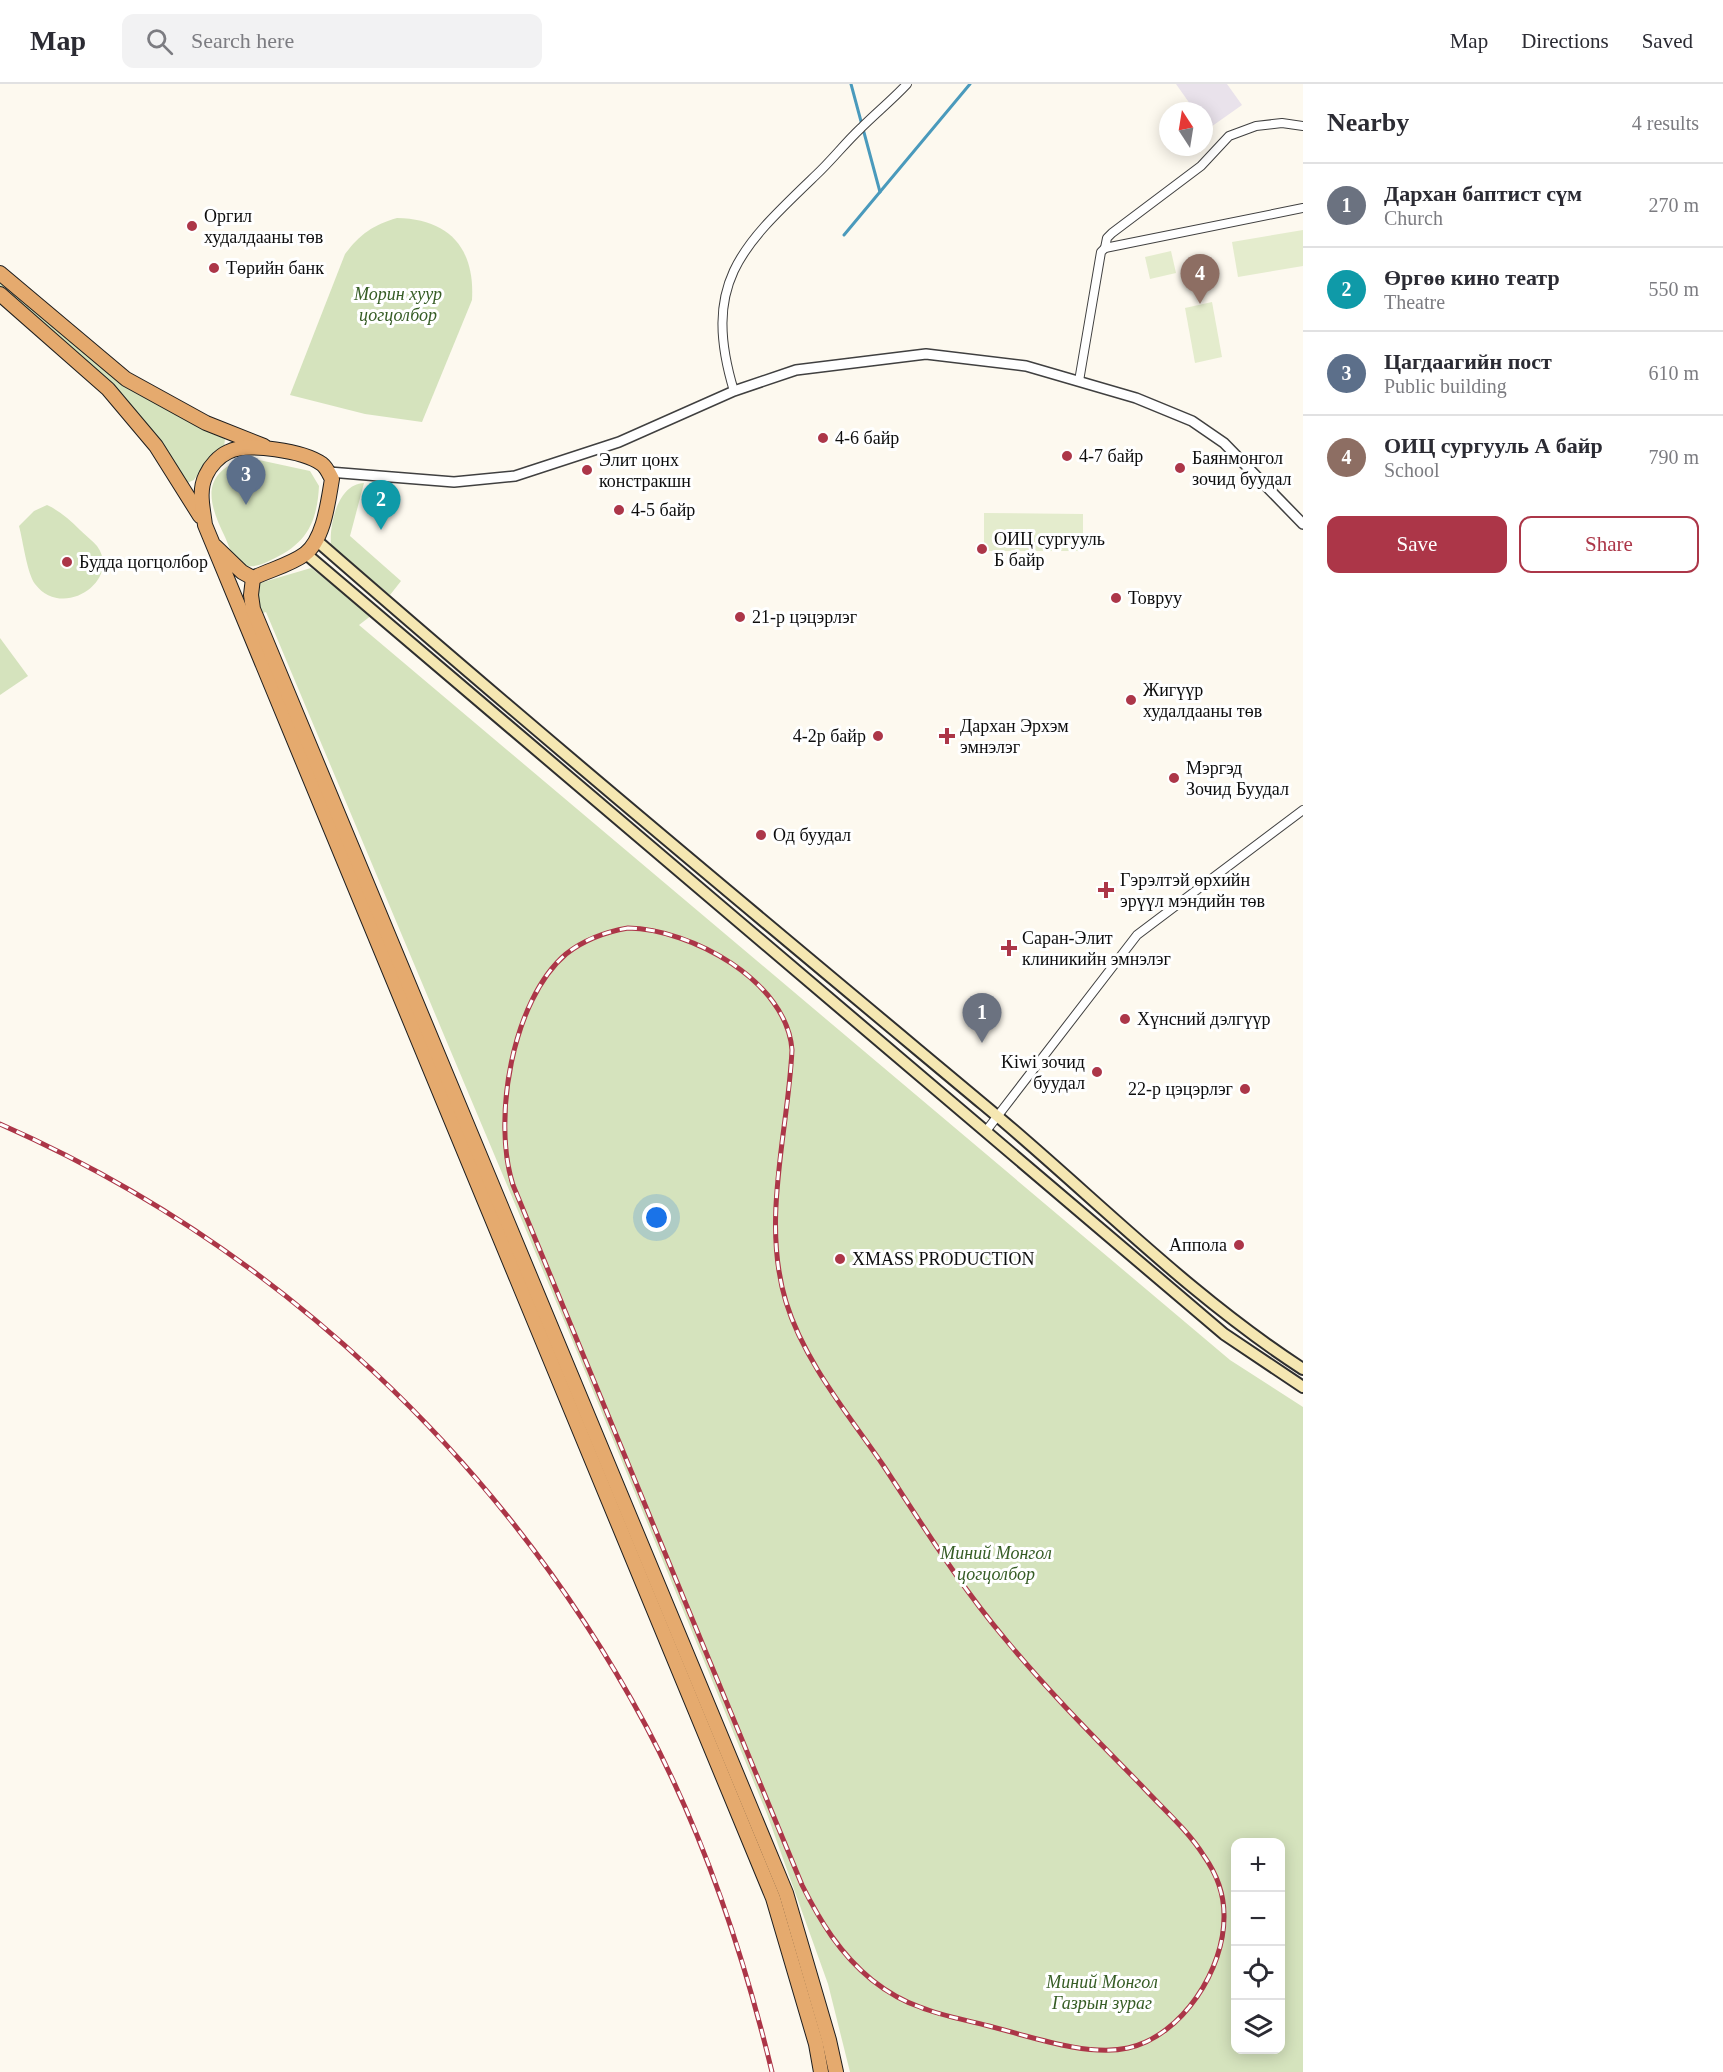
<!DOCTYPE html>
<meta charset="utf-8">
<style>
body{margin:0;font-family:Georgia,serif;background:#f2f2f3;color:#2b2b33}
.controls{position:absolute;right:18px;bottom:18px;display:grid;overflow:hidden;border-radius:12px;box-shadow:0 3px 15px #0003}
.controls button{width:54px;height:54px;display:grid;place-items:center;padding:0;border:0;border-bottom:2px solid #e1e1e2;background:#fff;color:#2b2b33;font:30px sans-serif}
.compass{position:absolute;left:1159px;top:18px;width:54px;height:54px;border-radius:50%;background:#fff;box-shadow:0 3px 15px #0003;rotate:348deg}
.you{position:absolute;left:657px;top:1134px;width:21px;height:21px;margin:-15px;border:4px solid #fff;border-radius:50%;background:#1a73e8;box-shadow:0 0 0 9px #1a73e833}
.badge{display:grid;place-items:center;width:39px;height:39px;border-radius:50%;background:#ac3648;color:#fff;font-size:20px;font-weight:700}
.pin{position:absolute;translate:-50% -50px;filter:drop-shadow(0 2px 3px #0008)}
.pin::after{content:'';position:absolute;top:32px;width:21px;height:18px;background:inherit;clip-path:polygon(0 0,100% 0,50% 100%)}
.list{margin:0;padding:0;list-style:none}
h2{display:flex;justify-content:space-between;align-items:center;height:78px;margin:0;padding:0 24px;font-size:26px}
h2 small{font-size:20px;font-weight:400;color:#7c7c81}
.list li{display:grid;grid-template-columns:39px 1fr auto;gap:18px;align-items:center;box-sizing:border-box;height:84px;padding:0 24px;border-top:2px solid #e1e1e2}
.list b{display:block;font-size:22px;white-space:nowrap}
.list p{margin:0;font-size:20px;white-space:nowrap;color:#7c7c81}
.list em{font-size:20px;font-style:normal;color:#7c7c81}
.actions{display:flex;gap:12px;padding:18px 24px}
.actions a{flex:1;padding:14px 0;border:2px solid #ac3648;border-radius:12px;text-align:center;font-size:21px;color:#ac3648}
.actions .main{background:#ac3648;color:#fff}
.icon{flex:none;width:33px;height:33px;fill:none;stroke:currentColor;stroke-width:2;stroke-linecap:round;stroke-linejoin:round}
.map{position:relative;flex:none;width:1303px;height:1988px;overflow:hidden}
header{display:flex;align-items:center;gap:36px;box-sizing:border-box;height:84px;padding:0 30px;background:#fff;border-bottom:2px solid #e1e1e2}
header strong{font-size:28px}
nav{display:flex;gap:33px;margin-inline-start:auto;font-size:21px}
.search{width:420px;height:54px;background:#f2f2f3;display:flex;align-items:center;gap:15px;box-sizing:border-box;padding:0 21px;border-radius:12px;color:#7c7c81;font-size:22px}
main{display:flex}
aside{flex:1;background:#fff}
.map>svg:first-child{display:block}
.industrial{fill:#e9e2eb}
.green{fill:#d5e3bd;fill-rule:evenodd}
.pitch{fill:#e4eccd}
.lines{fill:none;stroke-linecap:round;stroke-linejoin:round}
.stream{stroke:#4a9abc;stroke-width:3}
.minor-casing{stroke:#404040;stroke-width:10}
.tertiary-casing{stroke:#404040;stroke-width:12}
.secondary-casing{stroke:#2f2f2f;stroke-width:14}
.trunk-casing{stroke:#1e1e1e;stroke-width:16}
.minor{stroke:#fff;stroke-width:8}
.tertiary{stroke:#fff;stroke-width:9}
.secondary{stroke:#f5e7b2;stroke-width:10}
.trunk{stroke:#e5aa6e;stroke-width:14}
.rail-casing{stroke:#ac3648;stroke-width:5}
.rail{stroke:#fff;stroke-width:3;stroke-dasharray:9;stroke-linecap:butt}
.poi-dot{fill:#ac3648;stroke:#fff;stroke-width:2}
.labels{text-anchor:middle;stroke-width:6;stroke-linejoin:round;paint-order:stroke}
.poi-label{font-size:18px;fill:#0d0d0d;stroke:#fff;text-anchor:start}
.park-label{font-size:18px;font-style:italic;fill:#365d25;stroke:#fff}
</style>
<header>
<strong>Map</strong>
<div class="search"><svg class="icon" aria-label="search" viewBox="0 0 24 24"><circle cx="10" cy="10" r="6"/><path d="M15 15l6 6"/></svg>Search here</div>
<nav><a>Map</a><a>Directions</a><a>Saved</a></nav>
</header>
<main>
<div class="map">
<svg width="1303" height="1988" viewBox="0 0 1303 1988">
<rect width="100%" height="100%" fill="#fdf9ef"/>
<polygon class="industrial" points="1176,0 1227,0 1242,21 1208,45 1204,39 1204,27 1195,27"/>
<g class="green">
<path d="M397,134c52,1 78,30 75,82l-50,122 -57,-8 -75,-19 55,-141c15,-20 28,-29 52,-36z"/>
<polygon points="0,198 99,282 138,309 225,355 224,363 211,371 194,396 187,399 113,304 66,259 0,204"/>
<path d="M244,375l15,1 51,11 9,15c-2,39 -14,59 -50,75 -9,4 -18,8 -27,3 -9,-4 -13,-18 -17,-27 -16,-33 -26,-63 19,-78z"/>
<path d="M364,399l-14,53 51,45 -11,14 -59,-49c-2,-22 7,-62 33,-63z"/>
<path d="M47,421c13,6 23,15 33,25 5,5 12,10 17,16 25,34 -34,75 -62,38 -8,-11 -12,-43 -16,-58l15,-15z"/>
<path d="M311,484l61,47 -13,10 871,735 73,47v665h-453l-22,-88 -61,-170 -199,-484 -302,-718 -6,2 -5,-23 5,-8zM1236,1758h44v208h-44z"/>
<polygon points="0,554 28,592 0,611"/>
</g>
<g class="pitch">
<polygon points="1303,146 1303,182 1238,193 1232,158"/>
<polygon points="1171,167 1176,189 1150,195 1145,173"/>
<polygon points="1212,218 1222,273 1195,279 1185,224"/>
<polygon points="984,429 1083,430 1083,467 984,467"/>
</g>
<g class="lines">
<g class="stream">
<polyline points="851,0 880,108"/>
<polyline points="844,151 970,0"/>
</g>
<g class="minor-casing">
<g id="minor">
<polyline points="1105,164 1107,154 1112,149 1201,82 1229,52 1256,42 1282,39 1303,42"/>
<polyline points="1079,297 1101,168 1105,164 1303,124"/>
<path d="M734,307c-33,-109 8,-145 82,-216 16,-15 29,-32 45,-47 15,-15 31,-28 46,-44"/>
<polyline points="986,1047 1137,851 1303,726"/>
</g>
</g>
<g class="tertiary-casing">
<polyline id="tertiary" points="329,388 454,398 515,392 619,358 734,307 796,286 926,270 1026,282 1136,314 1192,337 1224,359 1303,440"/>
</g>
<g class="secondary-casing">
<g id="secondary">
<path d="M316,456c220,192 444,378 668,565 106,88 203,189 319,264"/>
<polyline points="305,469 1224,1250 1303,1303"/>
</g>
</g>
<g class="trunk-casing">
<g id="trunk">
<polyline points="0,189 126,295 206,339 264,362"/>
<polyline points="0,210 108,305 156,362 200,432"/>
<path d="M215,462l27,26 11,6c16,-8 37,-13 52,-24 19,-15 23,-52 27,-75 -3,-5 -5,-11 -10,-15 -18,-13 -75,-22 -94,-12 -9,4 -18,14 -22,23 -8,16 -3,33 -1,50l568,1373 43,146 5,28"/>
<polyline points="253,494 251,511 253,525 786,1809 829,1956 836,1988"/>
</g>
</g>
<use href="#minor" class="minor"/>
<use href="#tertiary" class="tertiary"/>
<use href="#secondary" class="secondary"/>
<use href="#trunk" class="trunk"/>
<g class="rail-casing">
<g id="rail">
<path d="M628,844c63,1 159,53 164,122 -4,83 -31,170 -6,252 18,59 62,112 97,163 39,59 77,121 123,175 42,51 89,98 135,145 21,23 46,44 63,71 12,17 20,38 20,59 1,54 -42,121 -96,133 -41,9 -99,-12 -139,-22 -23,-6 -47,-10 -69,-19 -18,-6 -34,-16 -48,-27 -32,-26 -52,-59 -70,-95l-289,-700c-21,-65 -1,-185 53,-231 19,-15 39,-22 62,-26z"/>
<path d="M0,1040c275,121 504,337 646,602 58,109 97,226 126,346"/>
</g>
</g>
<use href="#rail" class="rail"/>
</g>
<g class="poi-dot">
<circle cx="192" cy="142" r="6"/>
<circle cx="214" cy="184" r="6"/>
<circle cx="823" cy="354" r="6"/>
<circle cx="1067" cy="372" r="6"/>
<circle cx="1180" cy="384" r="6"/>
<circle cx="587" cy="386" r="6"/>
<circle cx="619" cy="426" r="6"/>
<circle cx="982" cy="465" r="6"/>
<circle cx="67" cy="478" r="6"/>
<circle cx="1116" cy="514" r="6"/>
<circle cx="740" cy="533" r="6"/>
<circle cx="1131" cy="616" r="6"/>
<circle cx="878" cy="652" r="6"/>
<path d="M944 643h6v6h6v6h-6v6h-6v-6h-6v-6h6z"/>
<circle cx="1174" cy="694" r="6"/>
<circle cx="761" cy="751" r="6"/>
<path d="M1103 797h6v6h6v6h-6v6h-6v-6h-6v-6h6z"/>
<path d="M1006 855h6v6h6v6h-6v6h-6v-6h-6v-6h6z"/>
<circle cx="1125" cy="935" r="6"/>
<circle cx="1097" cy="988" r="6"/>
<circle cx="1245" cy="1005" r="6"/>
<circle cx="1239" cy="1161" r="6"/>
<circle cx="840" cy="1175" r="6"/>
</g>
<g class="labels">
<g class="poi-label">
<text x="204" y="138">Оргил<tspan x="204" dy="21">худалдааны төв</tspan></text>
<text x="226" y="190">Төрийн банк</text>
<text x="835" y="360">4-6 байр</text>
<text x="1079" y="378">4-7 байр</text>
<text x="1192" y="380">Баянмонгол<tspan x="1192" dy="21">зочид буудал</tspan></text>
<text x="599" y="382">Элит цонх<tspan x="599" dy="21">констракшн</tspan></text>
<text x="631" y="432">4-5 байр</text>
<text x="994" y="461">ОИЦ сургууль<tspan x="994" dy="21">Б байр</tspan></text>
<text x="79" y="484">Будда цогцолбор</text>
<text x="1128" y="520">Товруу</text>
<text x="752" y="539">21-р цэцэрлэг</text>
<text x="1143" y="612">Жигүүр<tspan x="1143" dy="21">худалдааны төв</tspan></text>
<text x="960" y="648">Дархан Эрхэм<tspan x="960" dy="21">эмнэлэг</tspan></text>
<text x="866" y="658" text-anchor="end">4-2р байр</text>
<text x="1186" y="690">Мэргэд<tspan x="1186" dy="21">Зочид Буудал</tspan></text>
<text x="773" y="757">Од буудал</text>
<text x="1120" y="802">Гэрэлтэй өрхийн<tspan x="1120" dy="21">эрүүл мэндийн төв</tspan></text>
<text x="1022" y="860">Саран-Элит<tspan x="1022" dy="21">клиникийн эмнэлэг</tspan></text>
<text x="1137" y="941">Хүнсний дэлгүүр</text>
<text x="1085" y="984" text-anchor="end">Kiwi зочид<tspan x="1085" dy="21">буудал</tspan></text>
<text x="1233" y="1011" text-anchor="end">22-р цэцэрлэг</text>
<text x="1227" y="1167" text-anchor="end">Аппола</text>
<text x="852" y="1181">XMASS PRODUCTION</text>
</g>
<g class="park-label">
<text x="398" y="216">Морин хуур<tspan x="398" dy="21">цогцолбор</tspan></text>
<text x="996" y="1475">Миний Монгол<tspan x="996" dy="21">цогцолбор</tspan></text>
<text x="1102" y="1904">Миний Монгол<tspan x="1102" dy="21">Газрын зураг</tspan></text>
</g>
</g>
</svg>
<div class="controls">
<button>+</button>
<button>−</button>
<button><svg class="icon" aria-label="locate" viewBox="0 0 24 24"><circle cx="12" cy="12" r="6"/><path d="M12 2v4M12 18v4M2 12h4M18 12h4"/></svg></button>
<button><svg class="icon" aria-label="layers" viewBox="0 0 24 24"><path d="M12 4l9 5-9 5-9-5zM3 14l9 5 9-5"/></svg></button>
</div>
<svg class="compass" viewBox="-18 -18 36 36"><path d="M0-13l5 13h-10z" fill="#e53935"/><path d="M0 13l5-13h-10z" fill="#7c7c81"/></svg>
<div class="you"></div>
<div class="pin badge" style="left:982px;top:959px;background:#6b7280">1</div>
<div class="pin badge" style="left:381px;top:446px;background:#0f9aa8">2</div>
<div class="pin badge" style="left:246px;top:421px;background:#5c6f8a">3</div>
<div class="pin badge" style="left:1200px;top:220px;background:#8d6e63">4</div>
</div>
<aside>
<h2>Nearby<small>4 results</small></h2>
<ul class="list">
<li><span class="badge" style="background:#6b7280">1</span><div><b>Дархан баптист сүм</b><p>Church</p></div><em>270 m</em></li>
<li><span class="badge" style="background:#0f9aa8">2</span><div><b>Өргөө кино театр</b><p>Theatre</p></div><em>550 m</em></li>
<li><span class="badge" style="background:#5c6f8a">3</span><div><b>Цагдаагийн пост</b><p>Public building</p></div><em>610 m</em></li>
<li><span class="badge" style="background:#8d6e63">4</span><div><b>ОИЦ сургууль А байр</b><p>School</p></div><em>790 m</em></li>
</ul>
<div class="actions"><a class="main">Save</a><a>Share</a></div>
</aside>
</main>
